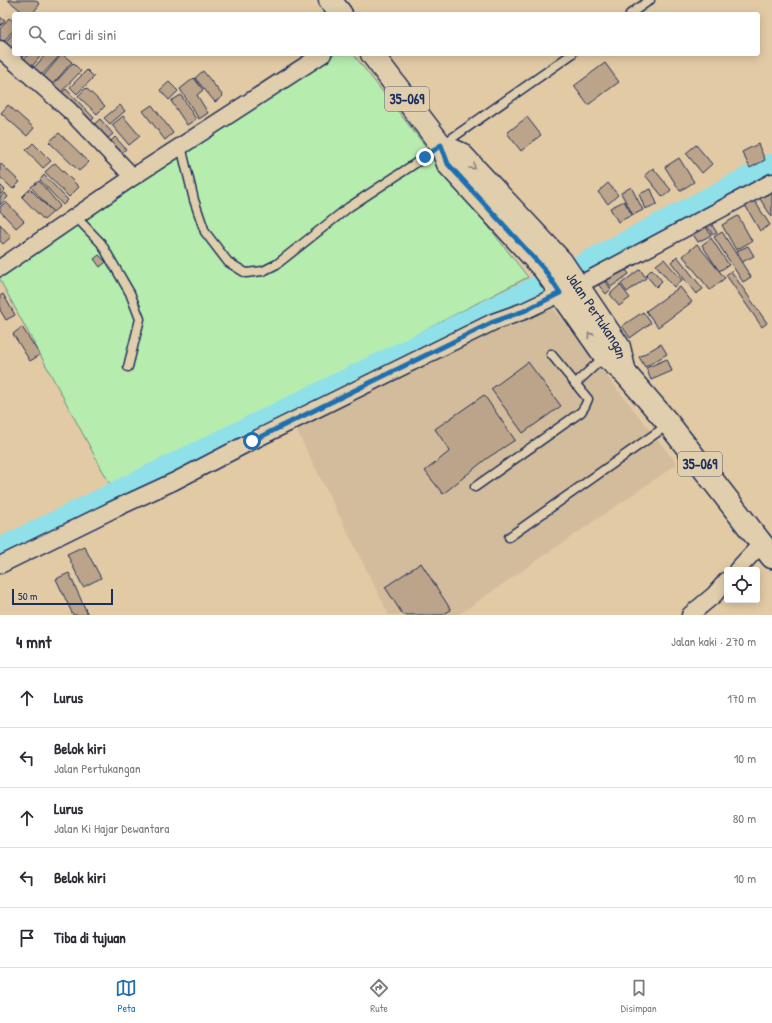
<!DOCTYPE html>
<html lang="id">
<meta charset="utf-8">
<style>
body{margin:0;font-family:"Patrick Hand",sans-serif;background:#f2f2f3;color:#2b2b33}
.controls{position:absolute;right:12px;bottom:12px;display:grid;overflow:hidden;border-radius:4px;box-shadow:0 2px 10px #0003}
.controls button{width:36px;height:36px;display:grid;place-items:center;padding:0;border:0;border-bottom:1px solid #e1e1e2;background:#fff;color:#2b2b33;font:20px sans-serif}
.scale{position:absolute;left:12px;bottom:10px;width:101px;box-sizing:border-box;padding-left:4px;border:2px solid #1b2f5e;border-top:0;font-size:11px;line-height:14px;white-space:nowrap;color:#1b2f5e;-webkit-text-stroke:3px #e1ceac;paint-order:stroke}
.stop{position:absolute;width:12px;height:12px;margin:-9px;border:3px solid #1f6fb2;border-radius:50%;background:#fff}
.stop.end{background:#1f6fb2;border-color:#fff;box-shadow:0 1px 4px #0008}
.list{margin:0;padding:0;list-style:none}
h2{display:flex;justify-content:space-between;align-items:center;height:52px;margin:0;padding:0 16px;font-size:17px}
h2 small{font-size:13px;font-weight:400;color:#7c7c81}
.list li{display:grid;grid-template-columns:26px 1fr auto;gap:12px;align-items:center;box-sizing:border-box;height:60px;padding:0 16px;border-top:1px solid #e1e1e2}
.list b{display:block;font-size:15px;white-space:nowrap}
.list p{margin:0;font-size:13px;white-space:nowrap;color:#7c7c81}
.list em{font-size:13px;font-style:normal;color:#7c7c81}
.icon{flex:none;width:22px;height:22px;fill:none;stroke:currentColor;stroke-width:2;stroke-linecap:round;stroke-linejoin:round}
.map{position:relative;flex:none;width:772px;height:615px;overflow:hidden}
.search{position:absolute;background:#fff;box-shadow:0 2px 10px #0003;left:12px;right:12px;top:12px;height:44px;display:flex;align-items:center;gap:10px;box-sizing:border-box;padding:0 14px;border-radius:4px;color:#7c7c81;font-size:15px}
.sheet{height:352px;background:#fff}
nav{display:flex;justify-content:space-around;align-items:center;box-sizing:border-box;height:56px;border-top:1px solid #e1e1e2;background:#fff;font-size:11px;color:#7c7c81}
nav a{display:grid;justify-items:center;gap:2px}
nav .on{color:#1f6fb2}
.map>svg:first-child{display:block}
.built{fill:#d3bc9c}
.green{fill:#b6ecae;stroke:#688e86}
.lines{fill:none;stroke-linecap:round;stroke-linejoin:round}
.river{stroke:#8fe0e8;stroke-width:24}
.building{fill:#bca48b;stroke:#1b2f5e}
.service-casing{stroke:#1b2f5e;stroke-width:11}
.minor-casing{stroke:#1b2f5e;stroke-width:19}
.primary-casing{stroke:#1b2f5e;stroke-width:25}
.service{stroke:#e1ceac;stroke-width:8}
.minor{stroke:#e1ceac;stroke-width:16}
.primary{stroke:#e1ceac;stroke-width:22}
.oneway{stroke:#7e7e85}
.route{stroke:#1f6fb2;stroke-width:5}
.labels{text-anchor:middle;stroke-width:3.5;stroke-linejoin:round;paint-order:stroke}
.shield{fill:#e1ceac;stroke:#565f75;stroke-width:1}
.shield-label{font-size:14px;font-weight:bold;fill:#1b2f5e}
.street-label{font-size:15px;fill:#1b2f5e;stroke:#e1ceac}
</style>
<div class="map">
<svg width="772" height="615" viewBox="0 0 772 615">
<rect width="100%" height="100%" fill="#e2caa5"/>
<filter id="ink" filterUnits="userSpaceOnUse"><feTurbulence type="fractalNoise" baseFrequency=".025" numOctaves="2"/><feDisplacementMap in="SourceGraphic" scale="8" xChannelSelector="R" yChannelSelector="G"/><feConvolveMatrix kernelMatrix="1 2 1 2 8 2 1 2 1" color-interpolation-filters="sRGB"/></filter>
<g filter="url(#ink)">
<polygon class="built" points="528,277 677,464 458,615 389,615 283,403"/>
<polygon class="green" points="335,54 353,54 528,277 283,403 112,488 0,280 0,276"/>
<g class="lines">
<polyline class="river" points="0,550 582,266 772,166"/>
</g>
<g class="building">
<polygon points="8,0 35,0 40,4 32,14 25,14"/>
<polygon points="0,17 5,21 0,26"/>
<polygon points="9,18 14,22 14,29 0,46 0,29"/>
<polygon points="14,32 14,46 12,48 5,43"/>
<polygon points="15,54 25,54 21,59"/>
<polygon points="29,54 42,54 30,69 22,62"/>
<polygon points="46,54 59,54 60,55 40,77 32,70"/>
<polygon points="62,54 72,62 50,87 41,79"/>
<polygon points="73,63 81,71 60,93 52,86"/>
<polygon points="605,63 619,82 588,105 574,86"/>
<polygon points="87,70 94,77 77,94 70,87"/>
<polygon points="203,71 223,96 215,102 195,78"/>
<polygon points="194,78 203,90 197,95 208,113 199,119 180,89"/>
<polygon points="169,82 178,91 169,100 160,90"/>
<polygon points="86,88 105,106 97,114 78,96"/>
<polygon points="66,89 94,118 88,124 60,95"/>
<polygon points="181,95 196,119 187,125 171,101"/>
<polygon points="8,105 34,128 27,136 1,113"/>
<polygon points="120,105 125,111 110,124 104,118"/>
<polygon points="152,105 173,133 165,140 143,111"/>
<polygon points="123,116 140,136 129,145 112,125"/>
<polygon points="527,117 541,135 521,151 507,133"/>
<polygon points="100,119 113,134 103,142 91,127"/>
<polygon points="59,133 89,162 79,171 49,142"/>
<polygon points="115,137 126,149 118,156 107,145"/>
<polygon points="33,143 51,161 43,168 26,150"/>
<polygon points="758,144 765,160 750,168 742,152"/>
<polygon points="696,145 712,164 702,173 686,153"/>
<polygon points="679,158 694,182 680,191 665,167"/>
<polygon points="0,163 20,182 13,189 0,177"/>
<polygon points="55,163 79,187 69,197 45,172"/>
<polygon points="653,168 671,190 663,197 645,175"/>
<polygon points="44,175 68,200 63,205 40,180"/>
<polygon points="39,181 60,206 53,212 31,187"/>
<polygon points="608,183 618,195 608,204 598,192"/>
<polygon points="0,185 5,190 0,195"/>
<polygon points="631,187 643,210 633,215 621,193"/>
<polygon points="30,189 53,212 44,220 22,197"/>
<polygon points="651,189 657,204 645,209 639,194"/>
<polygon points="772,190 772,217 758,196"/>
<polygon points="5,193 8,197 0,205 0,197"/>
<polygon points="754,200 770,225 760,231 745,205"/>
<polygon points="624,201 632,215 618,222 610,208"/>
<polygon points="6,202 24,221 16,228 0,211 0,207"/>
<polygon points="738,216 752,241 736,250 722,225"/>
<polygon points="709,220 717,233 713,235 705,223"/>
<polygon points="0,224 11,237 3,244 0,241"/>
<polygon points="704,224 711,235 698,242 691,231"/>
<polygon points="722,232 751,277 743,282 714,237"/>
<polygon points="711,238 729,265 719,271 702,245"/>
<polygon points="697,244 725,278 710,290 683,256"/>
<polygon points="748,246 754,256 742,262 737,251"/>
<polygon points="99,255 106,262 100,267 94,259"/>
<polygon points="677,256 703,289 696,294 671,262"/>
<polygon points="664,259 682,280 674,287 656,265"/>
<polygon points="622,264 629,274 611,287 604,276"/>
<polygon points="640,269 646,278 627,292 621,284"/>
<polygon points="652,269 662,281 656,287 646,275"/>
<polygon points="731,271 767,323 762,327 726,275"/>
<polygon points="602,277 611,289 606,294 596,282"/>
<polygon points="620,285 630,298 619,306 610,294"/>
<polygon points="680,287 692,302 658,327 646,311"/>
<polygon points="3,294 15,315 6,320 0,310 0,296"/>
<polygon points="643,312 651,323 630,338 622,326"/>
<polygon points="22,327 40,355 30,361 13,334"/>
<polygon points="661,344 667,354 645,367 639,357"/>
<polygon points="667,359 672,371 651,380 646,368"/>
<polygon points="528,362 561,406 523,433 491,389"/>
<polygon points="484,395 515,440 486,459 443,494 425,471 450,451 435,429"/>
<polygon points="84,546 101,578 83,587 67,554"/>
<polygon points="421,563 451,610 442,615 403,615 385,587"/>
<polygon points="69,573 88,615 73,615 56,579"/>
</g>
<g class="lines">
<g class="service-casing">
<g id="service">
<polyline points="630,14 650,0"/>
<polyline points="181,146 194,200 205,232 228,262 246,273 263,271 277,264 349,207 425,157 572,54"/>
<polyline points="75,216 101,243 130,293 140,319 128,367"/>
<polyline points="575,384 605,356"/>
<polyline points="475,487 581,412 585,406 588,399 551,354"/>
<polyline points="509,537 669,424"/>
</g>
</g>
<g class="minor-casing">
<g id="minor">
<polyline points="0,49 69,110 133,177"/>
<polyline points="0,268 133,177 323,54"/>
<polyline points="0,565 110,511 175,481 252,441 493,322 524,311 577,286 772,182"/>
<polyline points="737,570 761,544"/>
<polyline points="690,615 714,595 727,580"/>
</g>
</g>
<g class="primary-casing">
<g id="primary">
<polyline points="330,0 341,14"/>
<polyline points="372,54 441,145 448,164 544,269 605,356 625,373 669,424 772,557"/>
<path id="s1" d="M441,145l20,9 100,107 58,86 6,26"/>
</g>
</g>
<use href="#service" class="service"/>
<use href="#minor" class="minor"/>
<use href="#primary" class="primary"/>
</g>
<defs><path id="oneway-chevron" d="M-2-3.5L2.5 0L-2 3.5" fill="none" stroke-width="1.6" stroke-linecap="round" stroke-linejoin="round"/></defs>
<g class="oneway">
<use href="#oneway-chevron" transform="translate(473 167) rotate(47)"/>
<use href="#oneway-chevron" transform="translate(590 335) rotate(-125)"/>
</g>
</g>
<g class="lines" filter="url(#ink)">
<polyline class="route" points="252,441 493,322 524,311 560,293 544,269 448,164 441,145 425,157"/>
</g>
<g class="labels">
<g class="shield">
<rect x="385" y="87" width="44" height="24" rx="3"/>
<rect x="678" y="452" width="44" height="24" rx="3"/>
</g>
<g class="shield-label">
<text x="407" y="104">35-069</text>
<text x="700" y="469">35-069</text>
</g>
<g class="street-label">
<text dy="5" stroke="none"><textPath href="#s1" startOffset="234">Jalan Pertukangan</textPath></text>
</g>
</g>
</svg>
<div class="controls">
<button><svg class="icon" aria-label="locate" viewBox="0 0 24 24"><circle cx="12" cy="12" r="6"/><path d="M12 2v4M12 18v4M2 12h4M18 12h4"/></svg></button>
</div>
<div class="scale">50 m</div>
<div class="stop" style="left:252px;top:441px"></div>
<div class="stop end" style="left:425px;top:157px"></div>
<div class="search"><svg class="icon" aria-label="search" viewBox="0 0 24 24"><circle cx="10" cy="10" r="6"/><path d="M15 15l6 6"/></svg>Cari di sini</div>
</div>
<section class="sheet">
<h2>4 mnt<small>Jalan kaki · 270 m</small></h2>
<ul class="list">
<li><svg class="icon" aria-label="ahead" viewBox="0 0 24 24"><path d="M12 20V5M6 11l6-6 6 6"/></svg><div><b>Lurus</b></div><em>170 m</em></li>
<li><svg class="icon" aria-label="left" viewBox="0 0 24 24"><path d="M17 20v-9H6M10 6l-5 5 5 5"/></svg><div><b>Belok kiri</b><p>Jalan Pertukangan</p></div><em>10 m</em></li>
<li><svg class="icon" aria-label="ahead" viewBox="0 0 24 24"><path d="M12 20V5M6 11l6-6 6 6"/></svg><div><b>Lurus</b><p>Jalan Ki Hajar Dewantara</p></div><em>80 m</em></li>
<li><svg class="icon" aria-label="left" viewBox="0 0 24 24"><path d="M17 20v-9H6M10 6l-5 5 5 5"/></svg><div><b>Belok kiri</b></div><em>10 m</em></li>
<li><svg class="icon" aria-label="arrive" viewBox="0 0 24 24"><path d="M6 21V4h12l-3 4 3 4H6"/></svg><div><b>Tiba di tujuan</b></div></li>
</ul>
</section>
<nav>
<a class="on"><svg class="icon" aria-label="map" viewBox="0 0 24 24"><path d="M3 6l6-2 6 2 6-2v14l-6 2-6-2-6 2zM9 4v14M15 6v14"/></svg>Peta</a>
<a><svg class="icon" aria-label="directions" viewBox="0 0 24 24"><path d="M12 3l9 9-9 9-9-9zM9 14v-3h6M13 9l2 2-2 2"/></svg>Rute</a>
<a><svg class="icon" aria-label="saved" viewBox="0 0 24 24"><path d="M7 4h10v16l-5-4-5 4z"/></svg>Disimpan</a>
</nav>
